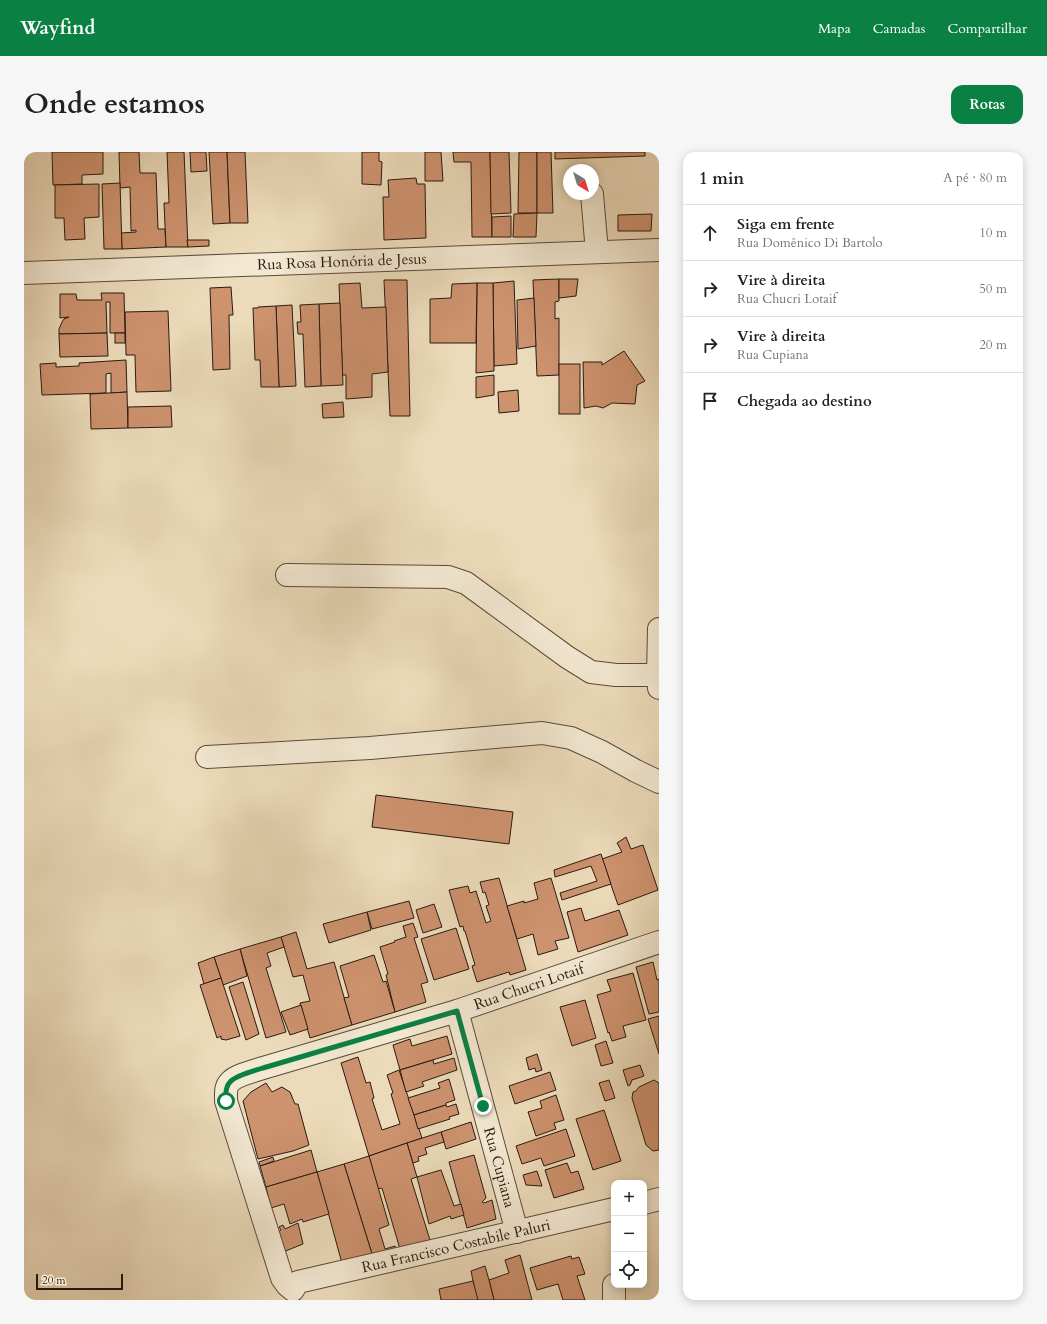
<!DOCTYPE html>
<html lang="pt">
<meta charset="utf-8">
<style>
body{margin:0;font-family:Cardo,serif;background:#f6f6f6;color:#222}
.controls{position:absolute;right:12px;bottom:12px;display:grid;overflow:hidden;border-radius:8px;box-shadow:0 2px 10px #0003}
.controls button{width:36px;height:36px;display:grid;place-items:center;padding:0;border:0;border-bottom:1px solid #e0e0e0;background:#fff;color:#222;font:20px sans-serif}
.compass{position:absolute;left:539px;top:12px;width:36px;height:36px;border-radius:50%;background:#fff;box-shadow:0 2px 10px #0003;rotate:142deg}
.scale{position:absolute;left:12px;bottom:10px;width:87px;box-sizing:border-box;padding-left:4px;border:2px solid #2a1a12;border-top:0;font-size:11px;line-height:14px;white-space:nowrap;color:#2a1a12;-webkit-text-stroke:3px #f3e8d2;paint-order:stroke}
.stop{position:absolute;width:12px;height:12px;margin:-9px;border:3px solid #0b8043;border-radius:50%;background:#fff}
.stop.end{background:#0b8043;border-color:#fff;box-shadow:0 1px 4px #0008}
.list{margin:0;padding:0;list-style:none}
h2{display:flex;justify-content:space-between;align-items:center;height:52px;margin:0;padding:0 16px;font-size:17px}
h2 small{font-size:13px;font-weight:400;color:#767676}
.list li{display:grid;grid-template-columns:26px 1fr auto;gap:12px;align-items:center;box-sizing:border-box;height:56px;padding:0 16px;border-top:1px solid #e0e0e0}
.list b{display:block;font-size:15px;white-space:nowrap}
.list p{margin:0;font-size:13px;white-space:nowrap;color:#767676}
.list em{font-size:13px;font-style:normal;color:#767676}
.icon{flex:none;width:22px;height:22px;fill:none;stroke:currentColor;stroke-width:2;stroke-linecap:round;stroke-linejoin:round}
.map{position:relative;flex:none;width:635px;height:1148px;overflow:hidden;border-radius:12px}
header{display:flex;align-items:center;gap:24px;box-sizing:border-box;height:56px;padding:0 20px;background:#0b8043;color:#fff}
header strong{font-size:19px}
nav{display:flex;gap:22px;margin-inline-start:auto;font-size:14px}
.intro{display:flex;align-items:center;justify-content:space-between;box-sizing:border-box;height:96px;padding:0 24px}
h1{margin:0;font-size:28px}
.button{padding:10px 18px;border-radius:12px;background:#0b8043;color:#fff;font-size:14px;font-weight:700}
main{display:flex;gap:24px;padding:0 24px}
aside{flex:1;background:#fff;border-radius:12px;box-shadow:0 2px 10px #0003}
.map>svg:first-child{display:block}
.building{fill:#cd926e;stroke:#2a1a12}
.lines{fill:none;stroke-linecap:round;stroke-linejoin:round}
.minor-casing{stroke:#5a4a3c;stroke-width:24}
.minor{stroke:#f3e8d2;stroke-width:22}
.route{stroke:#0b8043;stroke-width:5}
.labels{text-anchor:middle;stroke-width:4;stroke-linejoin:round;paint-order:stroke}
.street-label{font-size:15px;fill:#2a1a12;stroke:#f3e8d2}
</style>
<header>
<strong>Wayfind</strong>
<nav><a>Mapa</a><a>Camadas</a><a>Compartilhar</a></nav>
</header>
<div class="intro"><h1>Onde estamos</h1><a class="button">Rotas</a></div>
<main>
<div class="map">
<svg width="635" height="1148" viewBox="0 0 635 1148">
<rect width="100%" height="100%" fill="#ecdbba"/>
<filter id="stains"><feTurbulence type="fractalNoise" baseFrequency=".005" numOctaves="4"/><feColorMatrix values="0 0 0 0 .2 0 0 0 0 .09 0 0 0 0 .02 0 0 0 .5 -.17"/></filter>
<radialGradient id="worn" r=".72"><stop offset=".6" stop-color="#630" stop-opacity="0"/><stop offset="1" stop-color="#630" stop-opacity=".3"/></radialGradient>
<g class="building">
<polygon points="28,0 79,0 79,22 58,23 58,32 29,33"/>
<polygon points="95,0 115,0 116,21 132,21 134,77 141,77 142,95 98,97 97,81 112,80 112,78 107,79 106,35 96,36"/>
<polygon points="143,0 160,0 164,95 142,95 140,51 145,51"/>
<polygon points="166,0 182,0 183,19 167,20"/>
<polygon points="185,0 203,0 206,71 189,72"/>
<polygon points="203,0 221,0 224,71 206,71"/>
<polygon points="338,0 355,0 355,9 358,10 357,33 338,32"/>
<polygon points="401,0 417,0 419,29 401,29"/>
<polygon points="429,0 466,0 468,85 448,85 447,10 430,10"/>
<polygon points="466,0 485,0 487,61 467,62"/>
<polygon points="495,0 513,0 513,61 494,61"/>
<polygon points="513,0 527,0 529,61 513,61"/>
<polygon points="531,0 621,0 621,4 531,7"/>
<polygon points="392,26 393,32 401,32 402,86 360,88 359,45 365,45 364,28"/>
<polygon points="96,31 98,97 80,97 78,32"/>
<polygon points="75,32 75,65 60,66 61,87 41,88 40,66 31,66 31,33"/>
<polygon points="513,61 512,85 489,85 490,62"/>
<polygon points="628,62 627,79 594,79 594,63"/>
<polygon points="487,64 487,85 468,85 468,65"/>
<polygon points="163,88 185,88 185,94 164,95"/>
<polygon points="535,127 535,149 531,150 531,167 535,166 535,223 513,224 509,128"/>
<polygon points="535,127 554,127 552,144 535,146"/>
<polygon points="360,128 383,128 386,264 366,264"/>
<polygon points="490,129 493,212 470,214 469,131"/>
<polygon points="336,131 338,156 362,155 364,220 348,222 348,245 322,247 322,223 318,223 318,209 315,132"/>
<polygon points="453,131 469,131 470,219 452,221"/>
<polygon points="453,131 452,191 406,191 406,147 427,146 428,132"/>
<polygon points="207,135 209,163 205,163 206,217 189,218 186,136"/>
<polygon points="77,141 100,141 101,181 86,181 86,150 82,150 83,181 35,182 35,177 38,170 40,167 45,165 36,166 36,142 52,142 53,148 78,148"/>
<polygon points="510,146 512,194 494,197 493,148"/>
<polygon points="316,151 319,233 297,234 295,152"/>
<polygon points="295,152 297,234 281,235 279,182 274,182 273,170 277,170 276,153"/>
<polygon points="268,153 272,234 255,235 252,154"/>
<polygon points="252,154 255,235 237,235 236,208 231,208 229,156 234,156 234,155"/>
<polygon points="144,159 147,239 112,240 111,203 102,203 101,160"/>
<polygon points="83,181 84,204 36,205 35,182"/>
<rect x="91" y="181" width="10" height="10"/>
<polygon points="600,199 621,229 613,233 611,252 588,251 579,256 572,254 560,256 559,210 578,210 578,213"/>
<polygon points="102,208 103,240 87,241 87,221 82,222 82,241 18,243 16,212 32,211 32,215 55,214 55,211"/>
<rect x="535" y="212" width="21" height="50"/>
<polygon points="470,223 470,243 452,246 452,225"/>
<polygon points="494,238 495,259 475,261 474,240"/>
<polygon points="103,240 104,276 67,277 66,242"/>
<polygon points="319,250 320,265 299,266 298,252"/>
<polygon points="147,254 148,275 104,276 104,255"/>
<polygon points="352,643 489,660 485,692 348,675"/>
<polygon points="602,685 607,697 619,693 634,738 594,753 578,707 598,700 593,691"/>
<polygon points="577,702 587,732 538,748 536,741 573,729 567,714 531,725 530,718"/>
<polygon points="475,726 502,818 486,823 485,820 453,830 448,814 451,813 441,779 440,779 439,774 436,775 425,738 444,734 446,741 452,739 462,771 467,769 462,754 465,753 461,740 459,741 456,730"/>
<polygon points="527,726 545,786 531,789 534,797 514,803 509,782 493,787 483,754 500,749 500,751 514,747 510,731"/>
<polygon points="385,749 390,766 348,777 343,760"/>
<polygon points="410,752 418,775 399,781 392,758"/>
<polygon points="557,756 561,769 595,758 604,783 554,800 543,760"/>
<polygon points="343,760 347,778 305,791 299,772"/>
<polygon points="389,771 394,785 390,786 404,830 397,832 402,850 371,860 362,823 364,822 356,795 371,790 370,789 382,785 379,774"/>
<polygon points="432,776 445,817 410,828 397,787"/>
<polygon points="272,780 283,817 310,810 328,873 286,886 276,851 286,849 279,823 269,825 257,785"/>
<polygon points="257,785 260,795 243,801 247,814 242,816 262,880 242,886 216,797"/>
<polygon points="216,797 223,824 199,833 190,805"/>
<polygon points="350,803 359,830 362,829 371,860 328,873 320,846 325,845 316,814"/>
<polygon points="190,805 197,826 180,832 174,811"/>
<polygon points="629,810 633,828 635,827 635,860 625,862 612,815"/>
<polygon points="609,821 622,868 599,874 602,885 588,889 585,880 584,881 573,843 587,839 583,828"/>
<polygon points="197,826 216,884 202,888 197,887 197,884 193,886 176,833"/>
<polygon points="219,830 235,882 222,888 205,835"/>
<polygon points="561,848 572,886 548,894 536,855"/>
<polygon points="277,853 284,877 266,883 257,860"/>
<polygon points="635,864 635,902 624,867"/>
<polygon points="423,884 428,902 376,918 369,893 386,887 388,894"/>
<polygon points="582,889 589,911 577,914 571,893"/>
<polygon points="513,902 518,918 512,920 511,916 505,918 502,906"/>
<polygon points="334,905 342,931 346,930 350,946 348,947 358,978 376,972 367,942 369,941 363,923 375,918 398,986 345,1004 317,911"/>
<polygon points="430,906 433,918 398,930 400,934 382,940 376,918 409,908 410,912"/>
<polygon points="616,913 620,924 608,928 606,933 604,934 599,918"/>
<polygon points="526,920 532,938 491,952 485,934"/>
<polygon points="425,927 431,948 422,951 422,953 390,963 384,946 416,936 414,931"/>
<polygon points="585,928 591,946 581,949 575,931"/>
<polygon points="630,928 635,931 635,998 629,999 622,993 608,946 609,940 612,939 615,935"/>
<polygon points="242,931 248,940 258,935 266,940 271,952 274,952 285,993 269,999 234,1007 219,949 227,940"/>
<polygon points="532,943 540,968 530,971 532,977 512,984 504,960 518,956 516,949"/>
<polygon points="432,952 435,962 425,965 426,967 394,977 390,963 422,953 423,955"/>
<polygon points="580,958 597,1009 569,1018 552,967"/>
<polygon points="447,970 452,987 422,997 417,980"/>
<polygon points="542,977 551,1004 520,1014 517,1006 498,1012 492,994"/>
<polygon points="417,980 420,990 401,996 403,1002 394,1005 395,1009 389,1011 383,991"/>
<polygon points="383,991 393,1025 387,1027 406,1088 376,1097 358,1036 354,1037 345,1004"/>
<polygon points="287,998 293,1020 242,1035 236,1014"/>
<polygon points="450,1003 462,1046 458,1050 460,1051 468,1048 472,1067 443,1076 425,1010"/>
<polygon points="345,1004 365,1073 355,1077 361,1097 371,1094 372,1098 349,1105 320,1012"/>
<polygon points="249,1005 250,1009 236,1014 235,1010"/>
<polygon points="543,1011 547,1021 554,1019 560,1037 530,1046 521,1018"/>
<polygon points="320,1012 349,1105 319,1115 293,1020"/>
<polygon points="417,1018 430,1054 437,1052 440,1063 427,1067 426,1064 405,1072 393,1025"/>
<polygon points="513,1019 518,1034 502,1033 499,1023"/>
<polygon points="293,1020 305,1062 279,1070 278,1067 266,1072 260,1052 247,1056 242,1035"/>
<polygon points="274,1071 279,1092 259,1100 254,1080 257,1078 255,1075 259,1073 261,1077"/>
<polygon points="496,1103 508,1148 470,1148 465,1128 485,1121 481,1108"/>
<polygon points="547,1104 548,1107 555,1105 561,1122 553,1124 561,1148 539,1148 534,1132 513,1138 506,1116"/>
<polygon points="461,1114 465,1128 470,1148 453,1148 447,1119"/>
<polygon points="449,1129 454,1148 417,1148 415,1137"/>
</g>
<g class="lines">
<g class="minor-casing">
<g id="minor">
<polyline points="568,42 573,100"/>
<path id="s1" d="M0,121l635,-23"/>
<polyline points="263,423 424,425 442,431 543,505 567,520 592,523 634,523"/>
<polyline points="635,477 634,523 635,536"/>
<polyline points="183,605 346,596 518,581 547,586 578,600 612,619 635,630"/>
<path id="s2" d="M433,859l60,221"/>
<polyline points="620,1051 635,1047"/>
<path id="s3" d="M590,1057l-316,73 -5,8 -6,-5 -5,-7 -56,-177c0,-7 -1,-14 4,-19 6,-7 24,-11 33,-14l194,-57 202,-69"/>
<polyline points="590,1148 590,1133"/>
</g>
</g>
<use href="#minor" class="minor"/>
</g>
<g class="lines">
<path class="route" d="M202,949c0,-7 -1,-14 4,-19 6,-7 24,-11 33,-14l194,-57 26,95"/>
</g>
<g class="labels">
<g class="street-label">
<text dy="5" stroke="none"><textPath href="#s1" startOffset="318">Rua Rosa Honória de Jesus</textPath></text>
<text dy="5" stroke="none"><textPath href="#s3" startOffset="870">Rua Chucri Lotaif</textPath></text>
<text dy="5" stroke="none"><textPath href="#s2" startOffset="162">Rua Cupiana</textPath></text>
<text transform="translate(432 1094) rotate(-13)" y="5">Rua Francisco Costabile Paluri</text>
</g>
</g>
<rect width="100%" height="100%" filter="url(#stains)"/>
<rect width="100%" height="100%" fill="url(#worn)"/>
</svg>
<div class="controls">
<button>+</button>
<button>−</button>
<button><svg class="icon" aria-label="locate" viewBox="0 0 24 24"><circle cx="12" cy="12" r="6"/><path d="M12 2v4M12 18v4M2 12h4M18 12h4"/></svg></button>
</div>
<svg class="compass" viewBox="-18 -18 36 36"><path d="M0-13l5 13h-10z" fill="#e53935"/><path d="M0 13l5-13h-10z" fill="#767676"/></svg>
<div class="scale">20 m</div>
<div class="stop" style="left:202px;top:949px"></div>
<div class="stop end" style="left:459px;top:954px"></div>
</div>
<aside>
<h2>1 min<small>A pé · 80 m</small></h2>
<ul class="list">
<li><svg class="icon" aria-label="ahead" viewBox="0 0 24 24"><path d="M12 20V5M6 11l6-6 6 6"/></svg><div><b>Siga em frente</b><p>Rua Domênico Di Bartolo</p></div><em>10 m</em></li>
<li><svg class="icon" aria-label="right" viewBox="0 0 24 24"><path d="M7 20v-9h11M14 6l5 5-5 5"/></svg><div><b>Vire à direita</b><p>Rua Chucri Lotaif</p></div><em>50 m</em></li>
<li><svg class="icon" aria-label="right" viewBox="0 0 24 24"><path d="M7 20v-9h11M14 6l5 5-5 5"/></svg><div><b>Vire à direita</b><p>Rua Cupiana</p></div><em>20 m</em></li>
<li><svg class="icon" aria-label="arrive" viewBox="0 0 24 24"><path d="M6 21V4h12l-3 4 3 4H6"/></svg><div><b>Chegada ao destino</b></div></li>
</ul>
</aside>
</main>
